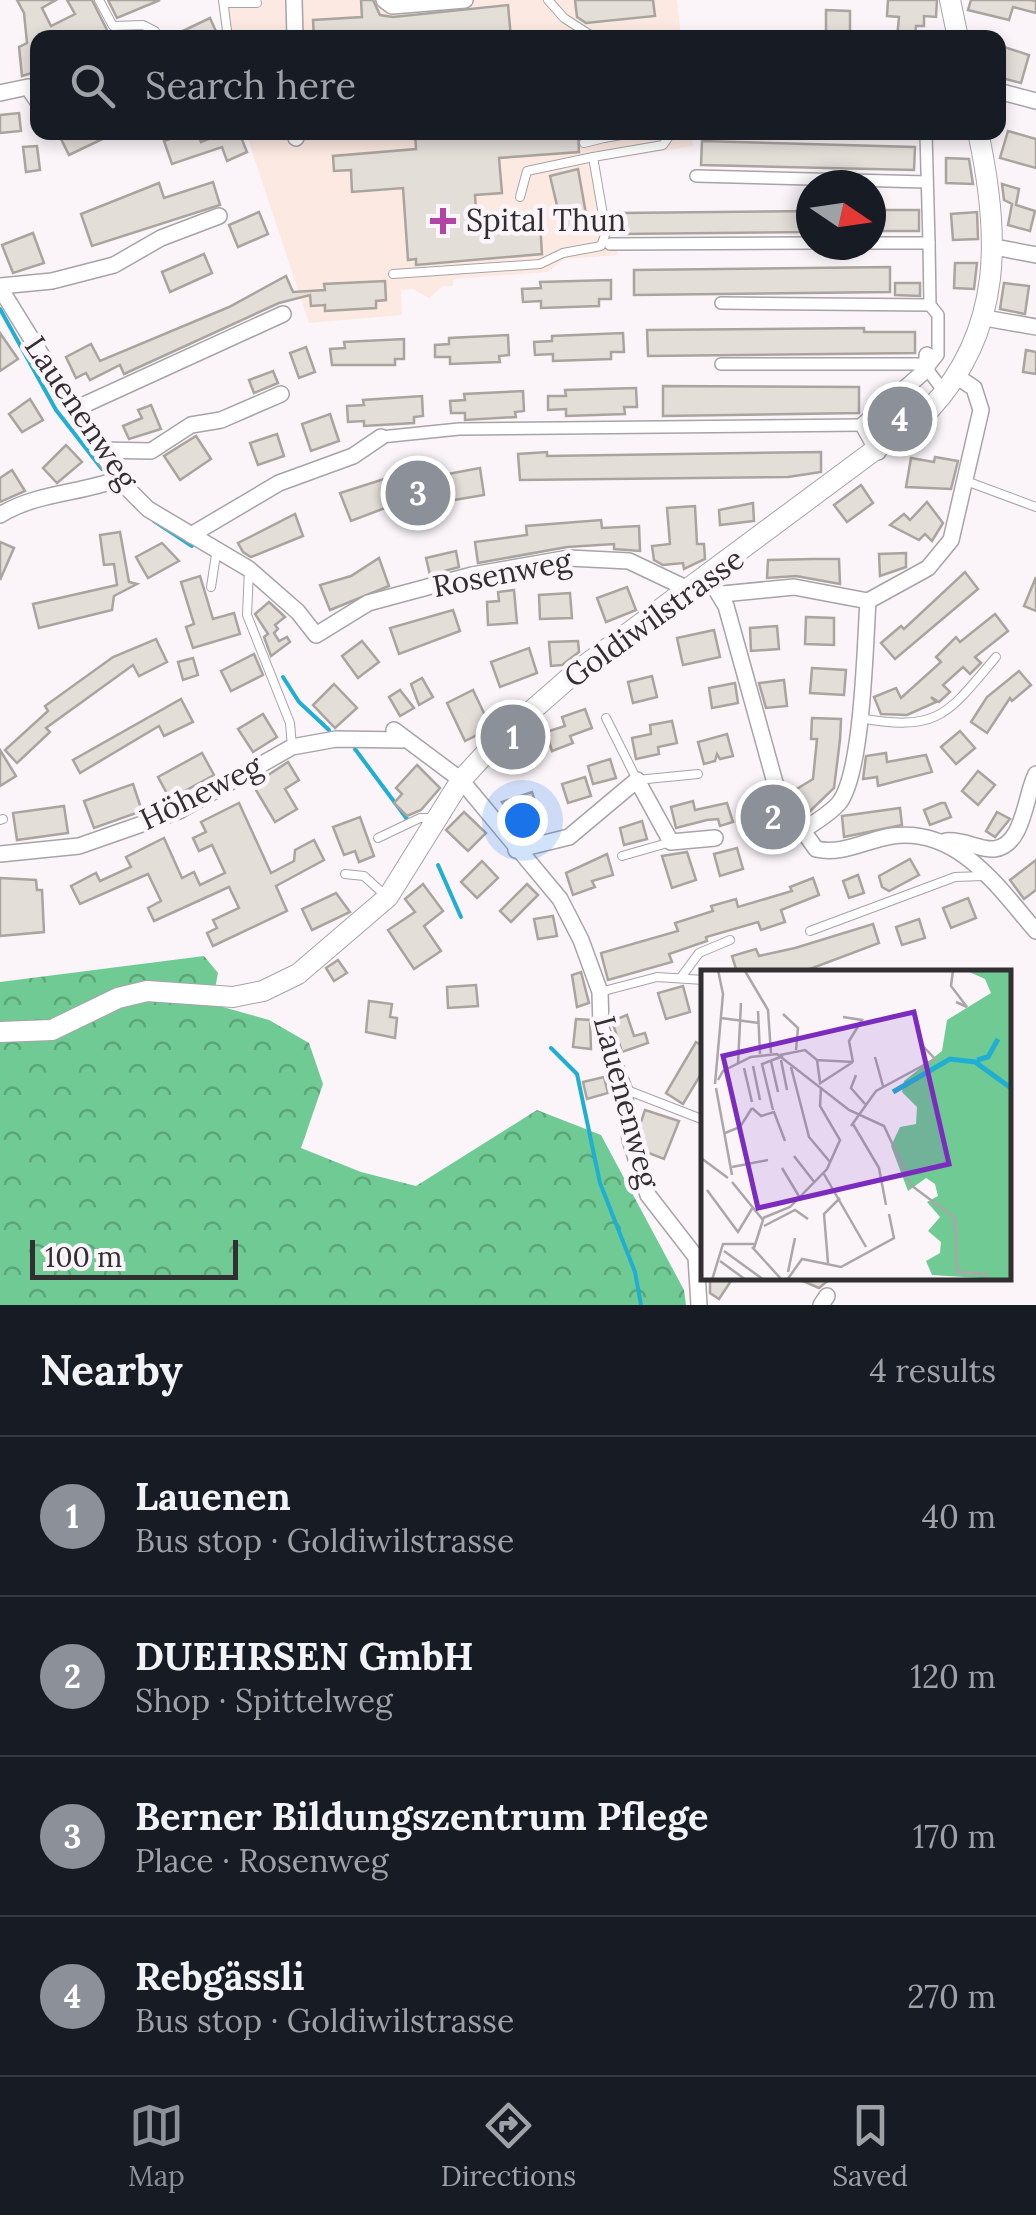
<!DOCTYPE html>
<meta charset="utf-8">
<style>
body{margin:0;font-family:Lora,serif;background:#242831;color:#f1f3f6}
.compass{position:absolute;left:796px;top:170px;width:90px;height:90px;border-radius:50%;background:#171b24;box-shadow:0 5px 15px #0003;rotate:103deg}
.scale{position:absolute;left:30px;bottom:25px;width:208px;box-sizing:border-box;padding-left:10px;border:5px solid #312f31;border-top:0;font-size:28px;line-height:35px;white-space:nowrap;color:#312f31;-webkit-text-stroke:8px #fbf5fa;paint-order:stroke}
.you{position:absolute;left:522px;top:820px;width:35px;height:35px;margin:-25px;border:8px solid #fff;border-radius:50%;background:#1a73e8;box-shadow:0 0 0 15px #1a73e833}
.badge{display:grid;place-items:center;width:65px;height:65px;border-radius:50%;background:#8c9099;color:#fff;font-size:32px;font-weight:700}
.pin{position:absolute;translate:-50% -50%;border:5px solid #fff;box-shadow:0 2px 10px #0006}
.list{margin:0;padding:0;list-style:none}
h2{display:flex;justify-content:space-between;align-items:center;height:130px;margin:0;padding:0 40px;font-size:42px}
h2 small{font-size:32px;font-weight:400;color:#9ea1a6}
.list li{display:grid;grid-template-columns:65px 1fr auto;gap:30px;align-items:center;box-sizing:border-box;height:160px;padding:0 40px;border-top:2px solid #363941}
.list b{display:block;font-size:38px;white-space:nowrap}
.list p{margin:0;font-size:32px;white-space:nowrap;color:#9ea1a6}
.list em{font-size:32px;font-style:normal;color:#9ea1a6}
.icon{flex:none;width:55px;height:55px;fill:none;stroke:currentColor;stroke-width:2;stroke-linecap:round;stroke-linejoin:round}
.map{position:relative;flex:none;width:1036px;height:1305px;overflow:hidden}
.search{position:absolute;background:#171b24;box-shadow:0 5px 15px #0003;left:30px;right:30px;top:30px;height:110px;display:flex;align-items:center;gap:25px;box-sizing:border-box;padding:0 35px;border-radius:20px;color:#9ea1a6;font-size:38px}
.sheet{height:770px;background:#171b24}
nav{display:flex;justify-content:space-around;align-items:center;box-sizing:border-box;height:140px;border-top:2px solid #363941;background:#171b24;font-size:28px;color:#9ea1a6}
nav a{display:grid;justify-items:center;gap:5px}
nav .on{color:#8c9099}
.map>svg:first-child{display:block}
.medical{fill:#fce9e1}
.forest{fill:url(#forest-crowns)}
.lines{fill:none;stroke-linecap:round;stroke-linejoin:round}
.stream{stroke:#20afd2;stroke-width:4}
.building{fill:#e4ded9;stroke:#aaa49f;stroke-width:2.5}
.service-casing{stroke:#a8a3a8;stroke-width:10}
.pedestrian-casing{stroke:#a8a3a8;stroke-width:14}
.minor-casing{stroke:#a8a3a8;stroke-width:18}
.tertiary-casing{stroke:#a8a3a8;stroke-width:22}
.service{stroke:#fff;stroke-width:8}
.pedestrian{stroke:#fff;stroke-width:11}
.minor{stroke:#fff;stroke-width:15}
.tertiary{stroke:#fff;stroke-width:20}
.poi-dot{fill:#b045a6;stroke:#fbf5fa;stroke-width:4}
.labels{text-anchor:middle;stroke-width:9;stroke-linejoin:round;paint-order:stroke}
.poi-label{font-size:30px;fill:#312f31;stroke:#fbf5fa;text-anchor:start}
.street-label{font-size:30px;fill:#312f31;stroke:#fbf5fa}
.inset-river{fill:none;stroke:#20afd2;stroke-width:5}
.inset-road{fill:none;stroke:#aaa6aa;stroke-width:2.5}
.view{fill:#7b2cbf;fill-opacity:0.15;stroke:#7b2cbf;stroke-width:5}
.inset-edge{fill:none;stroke:#312f31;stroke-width:5}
</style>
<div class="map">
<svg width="1036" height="1305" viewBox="0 0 1036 1305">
<defs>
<pattern id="forest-crowns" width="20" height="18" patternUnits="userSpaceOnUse" patternTransform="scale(2.5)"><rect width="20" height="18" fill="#6fcb93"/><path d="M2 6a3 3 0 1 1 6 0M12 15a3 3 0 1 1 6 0" fill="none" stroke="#5ca579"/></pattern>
</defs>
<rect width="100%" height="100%" fill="#fbf5fa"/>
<g class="medical">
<polygon points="227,0 677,0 681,37 233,37"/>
<polygon points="692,132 693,146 596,162 618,255 565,259 547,272 453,279 453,286 443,286 429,298 413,289 401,290 402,315 309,323 246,133"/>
</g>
<polygon class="forest" points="204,956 218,973 212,1004 269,1020 309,1043 323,1084 301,1148 361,1172 416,1186 537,1110 601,1135 684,1290 686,1305 0,1305 0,982"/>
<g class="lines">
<g class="stream">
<polyline points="0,309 56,410 102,469"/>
<polyline points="154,521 192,546"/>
<polyline points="283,677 299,702 329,730"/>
<polyline points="355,749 407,819"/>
<polyline points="438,865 461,917"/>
<polyline points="551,1048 577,1074 600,1183 635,1272 641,1305"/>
</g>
</g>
<g class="building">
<polygon points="17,0 56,0 42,8 51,26 75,14 67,0 92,0 107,30 94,38 38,38 38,71 22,76 19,47 27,43 24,13"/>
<polygon points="108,0 160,0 117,18"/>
<polygon points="361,0 373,0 380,15 393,17 508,5 511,38 314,38 313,20 362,17"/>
<polygon points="575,0 653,0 655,16 586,23 577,17"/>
<polygon points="888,0 937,0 936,17 924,16 924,26 916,26 915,38 897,38 899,17 887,16"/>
<polygon points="971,0 1031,0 1036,1 1036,13 1013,7 1009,20 968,10"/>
<polygon points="826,10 850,11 850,38 826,38"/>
<polygon points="210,18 219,38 168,38"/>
<polygon points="998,45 1029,55 1021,83 998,77"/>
<polygon points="19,113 21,131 0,133 0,115"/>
<polygon points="1008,131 1036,139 1036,168 1000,158"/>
<polygon points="73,132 117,132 69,155 61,139"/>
<polygon points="188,132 197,132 201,142 225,132 239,132 247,152 227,161 222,147 172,164 164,141"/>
<polygon points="415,132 578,132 579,152 499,158 502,193 475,195 477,227 540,222 542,254 416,265 416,259 408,260 403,188 352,192 351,170 334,171 333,156 416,149"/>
<polygon points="702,141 915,147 914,170 701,165"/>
<polygon points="37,146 40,170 26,172 23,147"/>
<polygon points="946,158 969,159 973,184 946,183"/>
<polygon points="578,169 588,225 563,231 550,176"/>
<polygon points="213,182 220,205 92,246 81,214 159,183 164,198"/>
<polygon points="1002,184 1019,189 1016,205 1035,211 1030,231 1008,225 1012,204 1004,200"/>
<rect x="871" y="210" width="48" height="21"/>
<polygon points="811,211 811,232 621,234 621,213"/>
<polygon points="259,212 268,234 238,247 229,225"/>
<polygon points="977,212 978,239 953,240 951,214"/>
<polygon points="33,233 44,263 13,273 2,245"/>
<polygon points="204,254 212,273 170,292 162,272"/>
<polygon points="955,263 977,263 974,289 954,288"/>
<polygon points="890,267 890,292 634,295 634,270"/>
<polygon points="286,276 293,292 325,290 324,284 385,281 386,300 376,301 376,308 325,311 325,305 311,306 310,295 279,303 124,374 120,365 90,380 86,373 76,378 66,357 91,344 100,361 229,307"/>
<polygon points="611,280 611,299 599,299 599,306 541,308 541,301 523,302 522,289 541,288 540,282"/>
<polygon points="895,283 920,283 920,296 895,295"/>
<polygon points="1004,283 1029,286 1025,314 1000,309"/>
<polygon points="864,328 864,332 915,332 915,353 648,356 647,330"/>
<polygon points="0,333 18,359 0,371"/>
<polygon points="623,333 624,352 611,352 611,359 553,361 553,354 535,355 534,342 552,341 552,336"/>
<polygon points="508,335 509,355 499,356 500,362 450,364 450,357 435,357 435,345 449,344 449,338"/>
<polygon points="404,339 404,359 395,359 395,365 332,365 330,349 345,348 344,342"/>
<polygon points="306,347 315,372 299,378 290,353"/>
<polygon points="1026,350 1036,352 1036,374 1023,372"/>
<polygon points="273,371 278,383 254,393 249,380"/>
<polygon points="663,386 859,387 859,413 663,416"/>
<polygon points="636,388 637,407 624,407 625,414 566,416 566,409 548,410 548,396 566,396 565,390"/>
<polygon points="523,391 524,411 515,412 516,417 465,420 465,413 451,413 450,401 465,400 464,394"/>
<polygon points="422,396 423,416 414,417 414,423 364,426 364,421 348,422 347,406 364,405 363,400"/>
<polygon points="30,399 43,420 22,432 9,414"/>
<polygon points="151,405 161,429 129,439 123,426 142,418 138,410"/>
<polygon points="330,414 339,441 311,451 302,424"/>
<polygon points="277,434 284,456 258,465 250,443"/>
<polygon points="196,436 211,459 180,480 164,456"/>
<polygon points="66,445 82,462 57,483 43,468"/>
<polygon points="547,452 547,456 821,452 821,472 788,477 520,480 518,454"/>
<polygon points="935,457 958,461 951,489 906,487 911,458 934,462"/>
<polygon points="480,468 484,495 442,502 442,507 393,505 351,521 340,493 384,479 437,481 437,476"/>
<polygon points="12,470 25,491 0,502 0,478"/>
<polygon points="861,485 873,503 847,522 834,505"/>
<polygon points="927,502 943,523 932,541 925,534 919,540 890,525 904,514 910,520"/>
<polygon points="753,503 754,521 720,525 719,510"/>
<polygon points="695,506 697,544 704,544 705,559 684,569 683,563 663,565 654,560 652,546 670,544 667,508"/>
<polygon points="295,514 303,536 251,557 243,552 238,543"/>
<polygon points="601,520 602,528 639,526 640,551 614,549 614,544 567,547 478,563 475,542 527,535 526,526"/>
<polygon points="120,532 129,582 137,584 114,596 112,610 39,628 33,604 117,585 114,564 104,565 100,535"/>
<polygon points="0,542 14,548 0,580"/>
<polygon points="162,543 179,561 148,578 136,557"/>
<polygon points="456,551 459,567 430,575 426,558"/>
<polygon points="906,553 906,567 880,576 879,554"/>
<polygon points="379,558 389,586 330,610 320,585 351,576"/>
<polygon points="813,559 839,559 840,584 796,576 767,578 768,560"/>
<polygon points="965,572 978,589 895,659 881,643 901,626 904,629"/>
<polygon points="200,576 213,619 234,613 240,634 193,648 186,627 194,624 181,582"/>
<polygon points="1036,577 1036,611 1024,606"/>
<polygon points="627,587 636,610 606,622 597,598"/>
<polygon points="514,590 517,623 488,625 487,602 499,601 498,592"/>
<polygon points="570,593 572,618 540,619 539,595"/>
<polygon points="269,602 285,617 275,625 278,629 274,633 279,641 287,637 290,642 271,656 264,637 268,634 255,614"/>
<polygon points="453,610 460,631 399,654 390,628"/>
<polygon points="995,614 1008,631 975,657 981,663 970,674 963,667 943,685 950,692 939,702 931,697 936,702 907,715 881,714 874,697 896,688 901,698 941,662 936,657 956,637 960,642"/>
<polygon points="806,617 834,618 834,645 805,644"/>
<polygon points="777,626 779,649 751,651 750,628"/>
<polygon points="714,630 720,657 683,665 677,638"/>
<polygon points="156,639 167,662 139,676 133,665 46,728 50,732 17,763 5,750 48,711 45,706 113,657"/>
<polygon points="362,641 379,662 358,678 342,656"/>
<polygon points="578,641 579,652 562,665 551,666 549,642"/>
<polygon points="529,648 537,673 500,687 491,662"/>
<polygon points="254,654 263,675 231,691 221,671"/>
<polygon points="193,658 198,675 183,680 178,662"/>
<polygon points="812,668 846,670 844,695 810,693"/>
<polygon points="1019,671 1031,685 1012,701 1010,698 987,733 971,722 987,697"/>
<polygon points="652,676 657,697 633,703 628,682"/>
<polygon points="422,678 433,697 419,705 411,684"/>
<polygon points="784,680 787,706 766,708 759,683"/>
<polygon points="735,683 738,703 712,708 709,688"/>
<polygon points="334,684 357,708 335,728 313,705"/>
<polygon points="400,690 414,708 400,716 389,697"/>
<polygon points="473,690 491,728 465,741 447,703"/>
<polygon points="181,699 193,722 164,736 159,726 80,773 73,760"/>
<polygon points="585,709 592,728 570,736 573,743 552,751 546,732 565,726 562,717"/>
<polygon points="263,714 277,737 253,752 238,729"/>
<polygon points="812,718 841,719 840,740 834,788 806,815 790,793 813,779 817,739 811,739"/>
<polygon points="672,721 677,743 658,747 659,754 636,759 632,738 651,734 650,725"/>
<polygon points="960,731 975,748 956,764 941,747"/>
<polygon points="727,734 733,756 720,759 717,754 715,761 704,764 698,742"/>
<polygon points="0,750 16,776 0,786"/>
<polygon points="202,753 214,775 170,799 158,777"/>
<polygon points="886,753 887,762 926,755 932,772 878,786 877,777 863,779 866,756"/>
<polygon points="610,759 616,778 593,784 588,766"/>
<polygon points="288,762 299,780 285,789 297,809 275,822 253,785"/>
<polygon points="417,765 440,788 421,810 407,816 394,803 402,794 396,788"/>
<polygon points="978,771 995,785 978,805 962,791"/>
<polygon points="585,777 591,796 568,803 562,784"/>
<polygon points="133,784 142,811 94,828 84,801"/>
<polygon points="532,792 538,811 530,813 532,821 514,826 502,802"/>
<polygon points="693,801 695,810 727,803 733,822 720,826 718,819 707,820 676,828 671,807"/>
<polygon points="239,803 271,873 294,861 295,850 314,840 324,860 276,886 287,911 213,946 207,933 217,928 213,920 239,908 229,887 154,921 148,908 161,901 148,874 80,904 71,886 96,873 100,881 131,867 126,857 164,838 182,878 194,872 200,885 225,873 212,845 199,851 193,838 206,832 201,822"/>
<polygon points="941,803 945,803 951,817 930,825 924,810"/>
<polygon points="770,804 781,822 762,833 751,815"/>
<polygon points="64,806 68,833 17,840 13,813"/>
<polygon points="900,808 902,825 844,837 842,816"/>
<polygon points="464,812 486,833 468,851 446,830"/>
<polygon points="997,812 1010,819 995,837 986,831"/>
<polygon points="360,817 374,856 359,862 355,851 344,855 333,827"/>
<polygon points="642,821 647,839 624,845 620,828"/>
<polygon points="737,848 743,869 720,876 714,854"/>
<polygon points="687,852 696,880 672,888 662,856"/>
<polygon points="607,854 613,875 592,881 595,887 573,895 566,873"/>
<polygon points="910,859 919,875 889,891 882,887 879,876"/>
<polygon points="1036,860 1036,890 1024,899 1010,880"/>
<polygon points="482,861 498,878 477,898 461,882"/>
<polygon points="858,875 864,893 849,898 843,881"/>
<polygon points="0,878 36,880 37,890 42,890 44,932 0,936"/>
<polygon points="813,878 819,895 781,910 785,922 761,930 758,922 706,937 707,941 669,954 672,962 608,980 601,953 678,931 675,923 713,911 711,906 736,899 738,907 792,891 790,887"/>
<polygon points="423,884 443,911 424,926 441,951 414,969 388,930 415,912 405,899"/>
<polygon points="527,884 538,895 511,922 500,911"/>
<polygon points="336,893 350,912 312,930 302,909"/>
<polygon points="968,898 976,918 951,928 943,908"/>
<polygon points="553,916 557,936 538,939 534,919"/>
<polygon points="919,919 925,938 902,945 896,927"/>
<polygon points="873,924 879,943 802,972 737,972 732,956 756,949 759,956 795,948"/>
<polygon points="338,960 347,973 334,981 326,968"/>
<polygon points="581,972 589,1003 577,1007 572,975"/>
<polygon points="476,985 478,1006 448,1008 447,987"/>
<polygon points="683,986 690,1012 666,1019 658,993"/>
<polygon points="369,1001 392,1004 390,1017 397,1018 395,1038 366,1032"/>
<polygon points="627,1015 634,1036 645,1033 648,1043 622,1052 612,1021"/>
<polygon points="576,1019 590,1020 591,1049 573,1047"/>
<polygon points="696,1042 704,1047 704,1069 683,1104 666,1093"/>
<polygon points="604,1077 608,1093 587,1099 583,1082"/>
<polygon points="645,1110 679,1121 664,1159 646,1152 640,1125"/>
<polygon points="710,1278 733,1278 719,1299 710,1293"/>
<polygon points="796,1278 831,1278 819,1288"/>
</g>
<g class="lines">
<g class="service-casing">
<g id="service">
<polyline points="99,0 113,26 143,25 155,31"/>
<polyline points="223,0 228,38"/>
<polyline points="548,0 564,18 595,38"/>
<polyline points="224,3 257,3"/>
<polyline points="603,132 604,138 639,132"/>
<polyline points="584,143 604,138"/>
<polyline points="520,197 527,171 593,157"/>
<polyline points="393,274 540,264 563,253 601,246 606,232 593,157 663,145 672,132"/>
<polyline points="966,481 1036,507"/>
<polyline points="249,569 247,615 290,723 292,747"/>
<polyline points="211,587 217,548"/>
<polyline points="606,718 637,780 698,774"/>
<path d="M859,718c80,14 88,-3 137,-61"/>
<polyline points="0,820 3,819"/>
<polyline points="378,838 420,818 434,818"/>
<polyline points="622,856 671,842"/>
<polyline points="345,874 364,876 387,897"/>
<polyline points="810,931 955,877 983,876"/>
<polyline points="682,976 699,953 730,940"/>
<polyline points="600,992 657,977 704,980"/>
<polyline points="624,1089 704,1120"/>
</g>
</g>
<g class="pedestrian-casing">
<g id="pedestrian">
<polyline points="926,134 929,243"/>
<polyline points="696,176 927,182"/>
<polyline points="871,243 929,243 930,305 938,315 938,355 927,369 945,393"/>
<polyline points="610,244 811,243"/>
<polyline points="721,303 930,305"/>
<polyline points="721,364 920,364 927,369"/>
<polyline points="381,437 459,429 863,425"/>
</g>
</g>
<g class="minor-casing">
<g id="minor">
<polyline points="294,0 295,38"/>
<polyline points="384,0 392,6 465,0"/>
<polyline points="998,91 1036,101"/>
<polyline points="0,93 28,87 38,102"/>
<polyline points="295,132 296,138"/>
<polyline points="926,134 926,132"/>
<polyline points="995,247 1036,255"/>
<polyline points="0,286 52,281 114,265 161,238 219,216"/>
<polyline points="0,288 118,479 148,509 249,569 298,612 316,635 368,603 472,575 569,558 629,561 692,591"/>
<polyline points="985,318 1036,327"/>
<polyline points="75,409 283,314"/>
<polyline points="99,450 151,451 191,425 221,420 281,394"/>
<polyline points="878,452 863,425 927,369 927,355"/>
<path d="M0,515c38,-23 79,-21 118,-36"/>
<polyline points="191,535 279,483 353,456 381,437"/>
<path d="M709,578l17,28 53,191 37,52c27,6 50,-9 76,-13 66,-9 106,51 144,95"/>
<path d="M722,594l72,-7 74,14c-3,42 -5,172 -29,202 -9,11 -26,20 -38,29"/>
<polyline points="868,601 928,568 951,540 981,410 974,388 956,376"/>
<polyline points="394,730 461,780 560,899 581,940 600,992 601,1028 624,1089 630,1140 648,1195 696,1257 699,1305"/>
<path d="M946,841c17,-2 33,9 48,8 30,-3 31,-54 42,-75"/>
<polyline points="516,850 569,837 637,780 671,842 715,838"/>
<polyline points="0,854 79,846 179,811 292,747 336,739 402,740"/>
<polyline points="821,1305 827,1296"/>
</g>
</g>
<g class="tertiary-casing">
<g id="tertiary">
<polyline points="950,0 958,38"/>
<path d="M0,1032l52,-2 66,-32 29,-7 86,6 30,-6 35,-17 90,-77 73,-117 36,-39 80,-70 353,-262c74,-80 70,-176 48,-277"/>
</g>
</g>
<use href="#service" class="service"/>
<use href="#pedestrian" class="pedestrian"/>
<use href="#minor" class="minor"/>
<use href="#tertiary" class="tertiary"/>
</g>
<path class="poi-dot" d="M438 206h10v10h10v10h-10v10h-10v-10h-10v-10h10z"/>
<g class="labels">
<g class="poi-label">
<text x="466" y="231">Spital Thun</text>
</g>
<g class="street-label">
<text transform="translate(81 413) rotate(56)" y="10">Lauenenweg</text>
<text transform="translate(502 574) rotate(-11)" y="10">Rosenweg</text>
<text transform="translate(654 618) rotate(-36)" y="10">Goldiwilstrasse</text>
<text transform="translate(201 793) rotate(-26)" y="10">Höheweg</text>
<text transform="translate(626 1102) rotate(75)" y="10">Lauenenweg</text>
</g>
</g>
<g transform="translate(701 970)">
<rect width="310" height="310" fill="#fbf5fa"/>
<path d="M264,0h46v310l-79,-5 -6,-14 14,-8 1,-11 -13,-11 12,-14 -13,-15 11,-6 -3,-12 -9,-6 -18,13 -17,-45 9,-19 16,-3 1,-17 -15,-15 2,-11 38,-30 5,-31 44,-27 -6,-14z" fill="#6fcb93"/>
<path class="inset-river" d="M276,90l11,-3 10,-18M192,122l57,-33 25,3 36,26"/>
<path class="inset-road" d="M252,0l-2,16 16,21 -11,-5M44,1l23,39 3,43M57,41l2,43M82,44l15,14 -2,22M142,47l19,3 -13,21 4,21M20,48l38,5M79,85l25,-5 12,10M174,87l8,29M80,90l6,30M70,91l7,31M37,93l3,-60M52,96l7,34M90,97l18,70 21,25M43,98l8,34M155,105l-5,13 14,16M17,110l5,-9 28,-14 26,-3 72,56 35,16 28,60 43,32 2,54 29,2 3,6M119,112l-3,-22 36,2M14,114l8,-90 -5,-24M118,114l34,-22M15,118l16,87M51,138l9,8 13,-4 11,29M72,140l-11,-46 21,-8M152,154l26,44 7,37M150,156l25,-35 59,-32 -15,-16M24,163l15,-6 12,-19M93,186l21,27M0,188l27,20M31,197l36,-7M81,198l18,30M123,204l42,73M31,212l31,38 -9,28M6,220l31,42 15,-25M62,248l27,-11 37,-38 13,-29 -20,-34 1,-19M63,256l31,-16 13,9M51,277l30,33M23,281l40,29M19,291l26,19M127,293l-4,-49 16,-16M87,302l7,-34M11,310l11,-36h32M86,310l15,-21 39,8 53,-29 -5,-24"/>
<path class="view" d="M213,42l35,152 -191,44 -35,-152z"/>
<rect width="310" height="310" class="inset-edge"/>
</g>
</svg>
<svg class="compass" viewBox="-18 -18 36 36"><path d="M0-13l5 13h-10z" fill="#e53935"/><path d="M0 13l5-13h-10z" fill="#9ea1a6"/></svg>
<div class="scale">100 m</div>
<div class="you"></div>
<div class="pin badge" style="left:513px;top:737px">1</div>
<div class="pin badge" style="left:773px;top:817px">2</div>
<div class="pin badge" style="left:418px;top:493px">3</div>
<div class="pin badge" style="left:900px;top:419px">4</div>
<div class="search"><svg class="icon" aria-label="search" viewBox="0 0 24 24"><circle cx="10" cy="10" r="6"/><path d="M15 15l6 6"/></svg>Search here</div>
</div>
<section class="sheet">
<h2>Nearby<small>4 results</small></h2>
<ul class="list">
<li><span class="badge">1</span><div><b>Lauenen</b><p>Bus stop · Goldiwilstrasse</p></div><em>40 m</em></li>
<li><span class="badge">2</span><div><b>DUEHRSEN GmbH</b><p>Shop · Spittelweg</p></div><em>120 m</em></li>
<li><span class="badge">3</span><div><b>Berner Bildungszentrum Pflege</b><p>Place · Rosenweg</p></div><em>170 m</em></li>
<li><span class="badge">4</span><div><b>Rebgässli</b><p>Bus stop · Goldiwilstrasse</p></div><em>270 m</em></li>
</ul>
</section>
<nav>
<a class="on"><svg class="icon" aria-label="map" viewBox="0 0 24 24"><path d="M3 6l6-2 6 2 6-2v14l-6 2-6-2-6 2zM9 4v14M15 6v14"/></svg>Map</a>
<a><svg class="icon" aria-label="directions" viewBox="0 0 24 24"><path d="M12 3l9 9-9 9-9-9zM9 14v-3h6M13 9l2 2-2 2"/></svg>Directions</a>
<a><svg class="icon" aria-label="saved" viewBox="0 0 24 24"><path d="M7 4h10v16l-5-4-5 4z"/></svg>Saved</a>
</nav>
